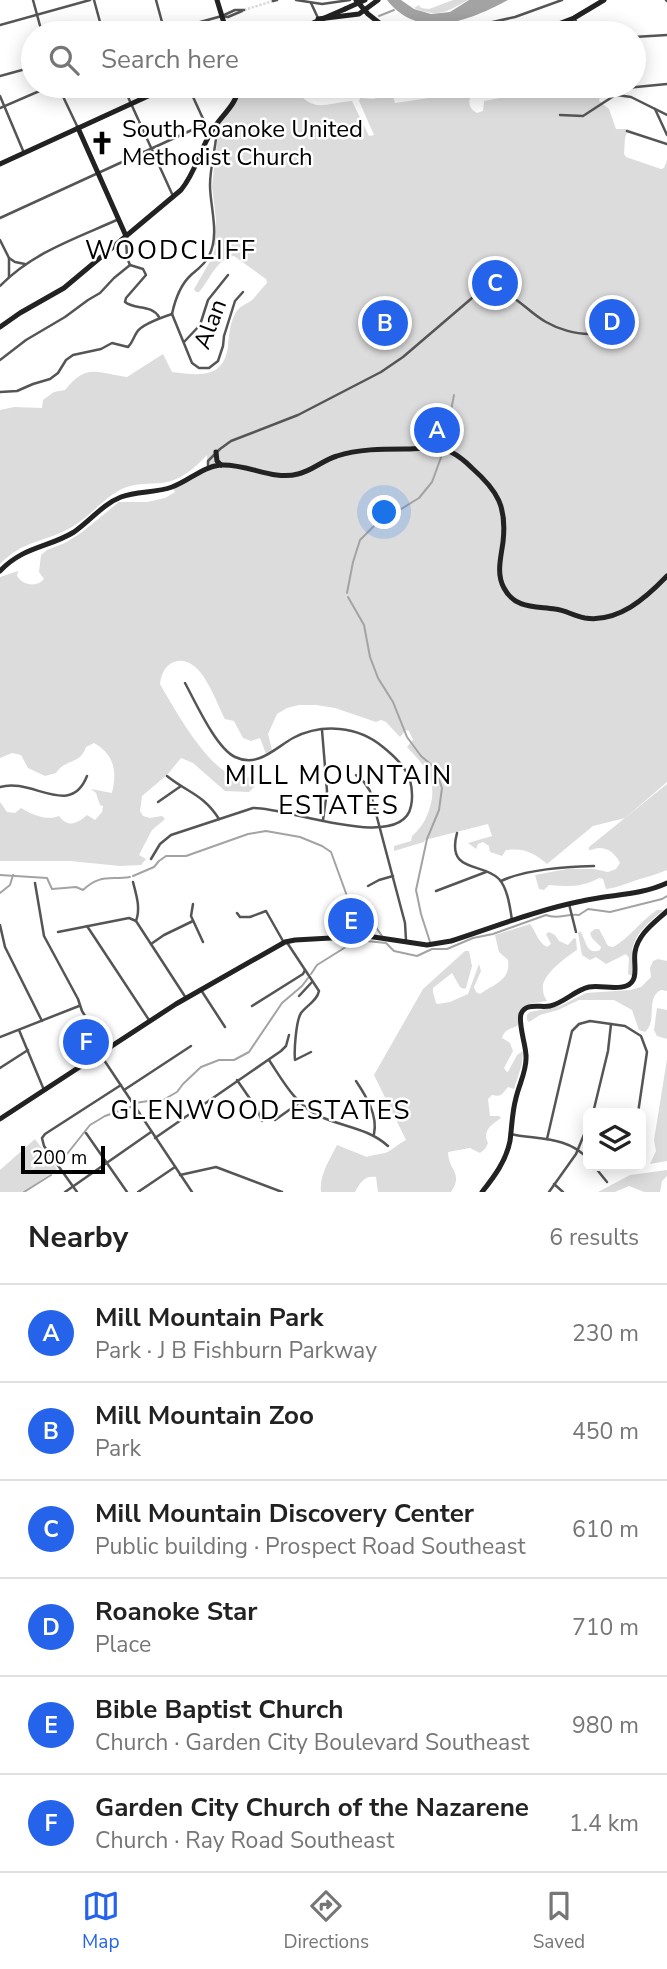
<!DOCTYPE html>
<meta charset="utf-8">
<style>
body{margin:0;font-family:"Nunito Sans",sans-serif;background:#f2f2f2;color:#222}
.controls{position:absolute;right:21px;bottom:21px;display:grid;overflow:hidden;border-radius:10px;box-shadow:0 4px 18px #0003}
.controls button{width:63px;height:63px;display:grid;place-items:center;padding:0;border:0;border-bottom:2px solid #e0e0e0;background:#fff;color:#222;font:35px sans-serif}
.scale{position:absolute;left:21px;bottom:18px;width:84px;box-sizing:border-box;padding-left:7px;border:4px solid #000;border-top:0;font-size:19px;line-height:24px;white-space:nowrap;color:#000;-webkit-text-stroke:5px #fff;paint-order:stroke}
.you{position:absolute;left:385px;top:513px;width:24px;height:24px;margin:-18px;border:5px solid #fff;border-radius:50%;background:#1a73e8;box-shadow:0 0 0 10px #1a73e833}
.badge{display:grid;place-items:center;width:46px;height:46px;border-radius:50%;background:#2563eb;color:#fff;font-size:23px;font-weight:700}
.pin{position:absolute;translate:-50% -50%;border:4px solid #fff;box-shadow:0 2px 7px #0006}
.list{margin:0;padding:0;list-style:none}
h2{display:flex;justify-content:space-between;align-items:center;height:91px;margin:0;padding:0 28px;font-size:30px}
h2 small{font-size:23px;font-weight:400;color:#767676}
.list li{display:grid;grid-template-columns:46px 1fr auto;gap:21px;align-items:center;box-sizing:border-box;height:98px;padding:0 28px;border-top:2px solid #e0e0e0}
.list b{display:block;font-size:26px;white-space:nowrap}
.list p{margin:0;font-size:23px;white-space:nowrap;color:#767676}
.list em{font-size:23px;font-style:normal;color:#767676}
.icon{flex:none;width:38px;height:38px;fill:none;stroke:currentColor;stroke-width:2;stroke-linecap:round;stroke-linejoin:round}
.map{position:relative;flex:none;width:667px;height:1192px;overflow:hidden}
.search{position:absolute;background:#fff;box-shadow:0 4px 18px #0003;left:21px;right:21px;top:21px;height:77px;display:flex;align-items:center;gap:18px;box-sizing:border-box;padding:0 24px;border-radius:38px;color:#767676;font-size:26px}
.sheet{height:679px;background:#fff}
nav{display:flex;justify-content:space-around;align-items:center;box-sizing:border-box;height:98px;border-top:2px solid #e0e0e0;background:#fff;font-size:19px;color:#767676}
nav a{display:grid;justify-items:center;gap:4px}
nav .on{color:#2563eb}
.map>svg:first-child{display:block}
.green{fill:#dcdcdc}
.water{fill:#a3a3a3}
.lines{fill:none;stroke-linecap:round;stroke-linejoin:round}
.stream{stroke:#a3a3a3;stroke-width:2}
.street-tunnel{stroke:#d9d9d9;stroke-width:2.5;stroke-dasharray:2.5 1.5;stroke-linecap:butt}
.street{stroke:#555;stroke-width:2.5}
.secondary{stroke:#222;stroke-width:5}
.secondary-bridge{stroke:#222;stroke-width:5}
.labels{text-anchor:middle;stroke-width:5;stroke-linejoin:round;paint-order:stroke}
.poi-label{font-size:24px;fill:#000;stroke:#fff;text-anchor:start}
.street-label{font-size:24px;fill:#000;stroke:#fff}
.neighbourhood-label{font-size:26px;letter-spacing:2px;fill:#000;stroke:#fff}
</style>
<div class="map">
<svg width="667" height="1192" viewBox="0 0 667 1192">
<rect width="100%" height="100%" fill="#fff"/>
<g class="green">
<path d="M453,0h15c-22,12 -29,18 -54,8l5,-3 2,3 8,1z"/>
<path d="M242,86h51c20,29 31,17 59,15l17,35 5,-1 -15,-34 1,-3 13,1 19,-5 3,9 61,-9 7,-8h14c-7,9 -13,20 0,27l6,-2 1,-10 21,-4 -2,-11h46l4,6 15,-6h48l-3,4 -13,5 -1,6 10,8 7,20h12l-3,9 -1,16 2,3 35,12 3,-1 3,-8v622l-42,36 -32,8 -46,38c-14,-12 -23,-16 -41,-14l-4,6 -12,-4 -1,-6 -6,-4 -5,2 -2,5 -8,-6 24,-7 -4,-12 -63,16 -1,2 -30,9v-5l17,-5 1,-5c10,-9 14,-16 18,-29 8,-27 -5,-41 -23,-60l6,-7 -4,-9 -3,-1 -6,7 -14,-15 -5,-2 -5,2 -41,-14 -19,-3h-17l-12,3 -10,6 -9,20 4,16 -6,4 -6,-16 -9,3 -8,-3 -9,-17 -9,-2c-9,-16 -24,-67 -51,-57 -9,3 -13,13 -14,22 15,26 44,78 71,91 7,3 15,1 22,3l2,8 -6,6 -24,-1 -32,-28 -12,-5 -14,17 -25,21 -2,15 3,5 7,2 12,-2 3,3 -13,11 -13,25 7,4 -5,6 -21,1 -50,-5h-70v-59l7,10 8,1 6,-5c12,7 25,13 38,8 9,12 18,8 28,-1l8,5 7,-8 1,-6 -3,-1 -4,-12 -5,-4 21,4c5,-21 3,-38 -18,-50l-8,4c-6,18 -20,11 -30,26l-11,3 -17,-8 -7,-13 -9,-2 -12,5v-181l18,-6 -1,5c6,9 19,12 27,3l-5,-7 2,-17 6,-5 18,-7 16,-10 38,-31h28l18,-4 10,-6 -2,-4 35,-20 -1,-13c-12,13 -27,26 -45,28 -13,1 -26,0 -38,5 -20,9 -33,28 -52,39 -26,15 -49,13 -72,37v-154l14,-3 28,1 1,-8 11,-8 11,-2c22,-27 31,-17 62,-13l36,-23 9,18c25,3 52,8 56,-26 1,-11 2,-23 7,-32 4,-8 10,-9 17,-14 5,-5 10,-12 15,-17l-1,-4 -32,-23c-18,3 -24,24 -35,36h-3l-2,-3 18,-31 4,-12 -2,-1 2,-25 -4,-34 7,-61 19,-26z"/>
<path d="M667,784v86c-11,5 -22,7 -33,11 -10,3 -17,7 -28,8l-3,-10 -4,-1c-15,9 -32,9 -50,7l-5,5 -5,-1 -4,-14 32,-6h27l14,3 8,-3 4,-6c-3,-7 -11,-16 -21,-15 -3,0 -6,2 -10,2v-3z"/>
<path d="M657,910h7c-14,11 -30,23 -32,42 0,8 1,16 0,24l-4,-2 1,-16 -3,-4 -20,10 -10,-7 -6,3 -8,-5 -4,-22 2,-2c6,8 6,25 20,19l1,-3 -9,-9 -2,-5 5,-4h4l9,17 5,1c17,-9 27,-26 44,-37z"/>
<path d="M530,924c6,8 8,18 17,23l4,-3 -5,-10 3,-2 6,3 4,6 9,4 6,-7 2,1 1,11c-11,7 -37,26 -34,40 0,4 2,8 4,11 -20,4 -26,-1 -29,24 -7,5 -13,3 -16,13l8,5 3,8 -9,17 2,3 2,1 9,-17 6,-4 -1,13 -8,25 -6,-2c-7,8 -6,10 -16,8l-4,4 2,17h9l2,2c-10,7 -19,13 -13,25l-3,6 -5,4 -10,-5 -22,4c0,18 16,21 3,40h-73l-2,-15c-12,-2 -16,6 -21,15h-34c-2,-17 9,-33 16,-47l30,12c7,-3 12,-2 18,-4 5,-1 14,-10 21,-13l-32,-65 49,-86 42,-38h4l3,15 -6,22 -2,1 -4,-2 -8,-14 -19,15v4l3,11 2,1 12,-2 18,-8 11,-30 2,7 -7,16 2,5 4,2c14,-10 31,-14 28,-34l-9,-8 -4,-17z"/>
<path d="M658,959l9,2v30l-6,-1c-16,8 -3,31 -16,42l-6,-2 -7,-20 -18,-10h-35l-21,10 -18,5 -11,7 -2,-2v-5l3,-3 30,-6 26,-13 44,-3 11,-3 10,-10 -1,-9 3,-7z"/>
<polygon points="657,1008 667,1010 667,1039 657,1036 654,1030"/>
<polygon points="667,1059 667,1161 650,1164 656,1151 654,1140"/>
<polygon points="35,1139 57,1169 24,1192 0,1192 0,1170"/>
<polygon points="667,1170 667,1176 662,1181 660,1192 644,1192 629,1186 615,1192 598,1192 630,1175"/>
</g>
<path class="water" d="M387,0h14l13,9 17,5 19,-2 19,-12h39c-39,21 -89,41 -121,0z"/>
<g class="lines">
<g class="stream">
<polyline points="379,16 394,10"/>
<polyline points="444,447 454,395"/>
<polyline points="347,593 353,562 360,540 375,525 419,498 432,482 443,452"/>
<polyline points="348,597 364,625 370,657 378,678 393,702 407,737 421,756 435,768 442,788 439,810 427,839 416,890 421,914 430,942"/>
<path d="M0,875l47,3 5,11 24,-2 7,3c17,-16 26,-10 47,-13"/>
<polyline points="133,876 154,867 159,861 166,856 186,856 248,834 266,831 300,837 322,846 331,852 351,907 366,913 382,936"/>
<polyline points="0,893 10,885 13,875"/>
<path d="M311,974l6,-9 40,-25 29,3 8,8 23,5 15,-7h15l26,-11 20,-4 53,-19c12,5 22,-2 33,0l9,-6 22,3 52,-13 5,-3"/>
<polyline points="135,1103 155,1100 163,1100 177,1092 183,1084 201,1067 219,1060 234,1060 249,1052 282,1003 302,986 308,978"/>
<polyline points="63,1159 90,1125 105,1116 131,1107"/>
<polyline points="24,1192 51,1175"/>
</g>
<polyline class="street-tunnel" points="244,10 273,1"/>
<g class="street">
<polyline points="33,0 42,33"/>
<polyline points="94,0 103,33"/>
<polyline points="156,0 165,33"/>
<polyline points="296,0 322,4 350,0"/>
<polyline points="666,0 667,1"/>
<polyline points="273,1 277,0"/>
<polyline points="311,3 325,33"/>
<polyline points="222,16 228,17 242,11"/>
<polyline points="574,18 583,33"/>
<polyline points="0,25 90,0"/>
<polyline points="555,26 558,33"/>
<polyline points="390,31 395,25 399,24 416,33 457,30 515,17 562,0"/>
<polyline points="160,33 222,16 235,10 244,10"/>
<polyline points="634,37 667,35"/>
<polyline points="0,76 33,67"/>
<polyline points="58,86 78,128"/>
<polyline points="123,86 173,196"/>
<polyline points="188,86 210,134"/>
<polyline points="617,95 631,97 667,115"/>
<polyline points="0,96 24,153"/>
<polyline points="0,108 51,86"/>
<polyline points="655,109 667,135"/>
<polyline points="560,115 583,116 626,88 667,84"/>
<polyline points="627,131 667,144"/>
<polyline points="0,218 205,124"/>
<polyline points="126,237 127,258 130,265"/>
<polyline points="0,240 9,258 9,277"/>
<polyline points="9,258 15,262 25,264"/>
<path d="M130,265l13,4 3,6 -20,23 -1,4c10,8 26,2 34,15"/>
<path d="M0,286c33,-34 77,-48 119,-67"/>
<path d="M172,314c3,-14 8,-29 19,-39 7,-6 14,-11 18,-19 11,-22 1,-49 1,-71 0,-20 7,-40 7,-60"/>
<polyline points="172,314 192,363 199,368 209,368 218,361 223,346 224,336 235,301 243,292"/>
<polyline points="184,342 200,325 208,300 228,275"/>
<polyline points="0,360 26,340 65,317 88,300 100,293 114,278 130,265"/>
<path d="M0,392l17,-1 16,-7 17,-5 8,-6 8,-13 7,-5 28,-6 11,-6 16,4c5,-5 5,-9 9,-15 5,-8 26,-15 35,-18"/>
<path d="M208,468v-7l12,-12 11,-8 67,-26 83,-43 22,-15 69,-59c35,-21 48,10 74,24 12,7 29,12 43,12"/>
<polyline points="322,730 327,791 323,820"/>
<polyline points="356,775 364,782 370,791 405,923 406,940"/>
<path d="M167,776c21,17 36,18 52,43"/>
<path d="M0,787c32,-10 70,32 87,-11"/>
<polyline points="158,802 181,786"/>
<path d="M457,833c-11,41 26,29 42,46 9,10 11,29 13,41"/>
<path d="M151,859l9,-15 11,-9 82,-27c31,-2 149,46 158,-2 2,-9 1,-18 -1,-26 -5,-14 -16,-24 -27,-33 -25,-21 -61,-24 -90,-9 -18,10 -35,30 -58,19 -19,-9 -39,-54 -50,-74"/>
<path d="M501,881c26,-12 64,-14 93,-15"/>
<path d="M133,882c3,12 8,26 3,39l50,77"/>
<polyline points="35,883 44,936 78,999 82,1011 105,1048"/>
<polyline points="368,886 379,880 393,876"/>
<polyline points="436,891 486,872"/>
<polyline points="193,904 191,916 203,942"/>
<polyline points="569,904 576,932"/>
<path d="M237,913l3,4h10l16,-6 17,30 5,3 31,47c-2,10 -12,14 -18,22 -5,8 -7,37 -6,47l16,-8"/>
<polyline points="0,925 5,947 42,1021"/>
<polyline points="87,926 149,1020"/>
<polyline points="58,932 129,918 136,921"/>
<polyline points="151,944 164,935 193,921"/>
<polyline points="201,990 225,1027"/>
<polyline points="299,996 312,982"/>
<polyline points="252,1006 303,974 305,970"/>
<polyline points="19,1030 44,1090"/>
<polyline points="0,1037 79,1006"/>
<polyline points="100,1054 192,1192"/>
<path d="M269,1060c14,21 26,44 50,56 24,11 49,12 69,30"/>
<polyline points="0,1068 28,1050"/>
<polyline points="237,1080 257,1109 262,1121"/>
<path d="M356,1081c10,15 22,34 18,53"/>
<polyline points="124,1090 191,1046"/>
<polyline points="593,1113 608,1051 611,1024"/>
<polyline points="275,1120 299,1103"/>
<polyline points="86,1133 127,1192"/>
<path d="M510,1134c28,6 58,2 78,25"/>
<polyline points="155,1138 281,1051 286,1046 289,1035"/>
<polyline points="547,1139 572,1031 579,1024 590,1021 625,1026 641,1036 647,1052 638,1113"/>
<polyline points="594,1166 607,1182"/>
<polyline points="180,1175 216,1167 282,1192"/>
<polyline points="554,1184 563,1192"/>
<polyline points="65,1192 151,1132"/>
<polyline points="77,1192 44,1146 42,1138 45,1134 121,1085"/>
<polyline points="138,1192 175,1167"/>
<polyline points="549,1192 576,1154 588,1125"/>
</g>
<g class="secondary">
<polyline points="217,0 227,33"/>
<polyline points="356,0 368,14 392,33"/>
<polyline points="318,19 359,14 378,0"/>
<polyline points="290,33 345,9"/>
<polyline points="535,33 574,18 604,0"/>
<polyline points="78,128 126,236"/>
<polyline points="0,164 170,86"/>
<path d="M0,327l20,-14 44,-25 117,-98c14,-17 18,-37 29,-56 9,-17 27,-28 29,-48"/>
<polyline points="216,452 217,461 221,465"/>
<path d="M0,571c24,-25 48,-23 74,-39 16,-11 29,-28 47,-35 16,-6 35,-4 51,-10 17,-6 30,-20 48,-22 27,-2 52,16 78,9 14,-3 25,-14 39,-18 21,-7 45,-7 68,-7 16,0 31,-4 46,3 8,4 15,10 21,16 26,23 35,39 31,74 -2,15 -7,32 1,46 11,21 31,18 51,21 10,1 19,7 30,9 33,5 61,-20 82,-42"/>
<path d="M0,1119l176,-115 109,-62 10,-2 72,-4 60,9 24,-4c43,-14 86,-31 131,-40 29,-7 57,-5 85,-18"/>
<path d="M482,1192c12,-15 24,-31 28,-51 2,-15 2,-29 6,-43 3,-14 11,-27 10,-42 0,-11 -8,-32 -5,-42 5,-12 19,-6 29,-8 14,-3 25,-16 39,-19 12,-2 26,3 37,-1 14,-5 7,-22 9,-34 3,-18 19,-29 32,-41"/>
</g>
<polyline class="secondary-bridge" points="345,9 365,0"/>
</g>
<defs>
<g id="church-bare" transform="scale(1.89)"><path d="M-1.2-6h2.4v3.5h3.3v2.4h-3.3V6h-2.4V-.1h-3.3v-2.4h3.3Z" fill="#000" stroke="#fff" stroke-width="2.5" paint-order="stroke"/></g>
</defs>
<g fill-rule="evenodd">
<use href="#church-bare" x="102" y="143"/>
</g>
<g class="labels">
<g class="poi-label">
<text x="122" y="137">South Roanoke United<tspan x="122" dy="28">Methodist Church</tspan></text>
</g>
<g class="street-label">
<text transform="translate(210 324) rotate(-69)" y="8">Alan</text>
</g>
<g class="neighbourhood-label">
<text x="171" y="259">WOODCLIFF</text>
<text x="339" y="784">MILL MOUNTAIN<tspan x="339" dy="30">ESTATES</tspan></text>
<text x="261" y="1119">GLENWOOD ESTATES</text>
</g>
</g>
</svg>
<div class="controls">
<button><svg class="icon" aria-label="layers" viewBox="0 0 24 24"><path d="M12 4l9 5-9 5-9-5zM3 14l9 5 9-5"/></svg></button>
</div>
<div class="scale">200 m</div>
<div class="you"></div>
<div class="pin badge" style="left:437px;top:430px">A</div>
<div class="pin badge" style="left:385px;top:323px">B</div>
<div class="pin badge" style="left:495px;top:283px">C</div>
<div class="pin badge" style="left:612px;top:322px">D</div>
<div class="pin badge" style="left:351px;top:921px">E</div>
<div class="pin badge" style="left:86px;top:1042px">F</div>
<div class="search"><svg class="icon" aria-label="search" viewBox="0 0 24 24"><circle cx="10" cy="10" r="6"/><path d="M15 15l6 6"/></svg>Search here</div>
</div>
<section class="sheet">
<h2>Nearby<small>6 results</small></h2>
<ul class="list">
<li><span class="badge">A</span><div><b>Mill Mountain Park</b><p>Park · J B Fishburn Parkway</p></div><em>230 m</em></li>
<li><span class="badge">B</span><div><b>Mill Mountain Zoo</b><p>Park</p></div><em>450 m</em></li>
<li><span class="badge">C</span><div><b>Mill Mountain Discovery Center</b><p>Public building · Prospect Road Southeast</p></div><em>610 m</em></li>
<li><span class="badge">D</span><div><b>Roanoke Star</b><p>Place</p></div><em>710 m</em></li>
<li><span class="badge">E</span><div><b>Bible Baptist Church</b><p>Church · Garden City Boulevard Southeast</p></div><em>980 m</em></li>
<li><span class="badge">F</span><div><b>Garden City Church of the Nazarene</b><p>Church · Ray Road Southeast</p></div><em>1.4 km</em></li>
</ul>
</section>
<nav>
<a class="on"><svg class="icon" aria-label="map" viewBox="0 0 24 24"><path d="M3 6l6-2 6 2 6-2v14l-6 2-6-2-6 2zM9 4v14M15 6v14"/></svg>Map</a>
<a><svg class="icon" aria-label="directions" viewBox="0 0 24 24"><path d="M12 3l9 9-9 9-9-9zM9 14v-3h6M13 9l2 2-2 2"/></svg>Directions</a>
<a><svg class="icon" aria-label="saved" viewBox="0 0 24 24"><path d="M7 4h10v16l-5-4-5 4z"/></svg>Saved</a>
</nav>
